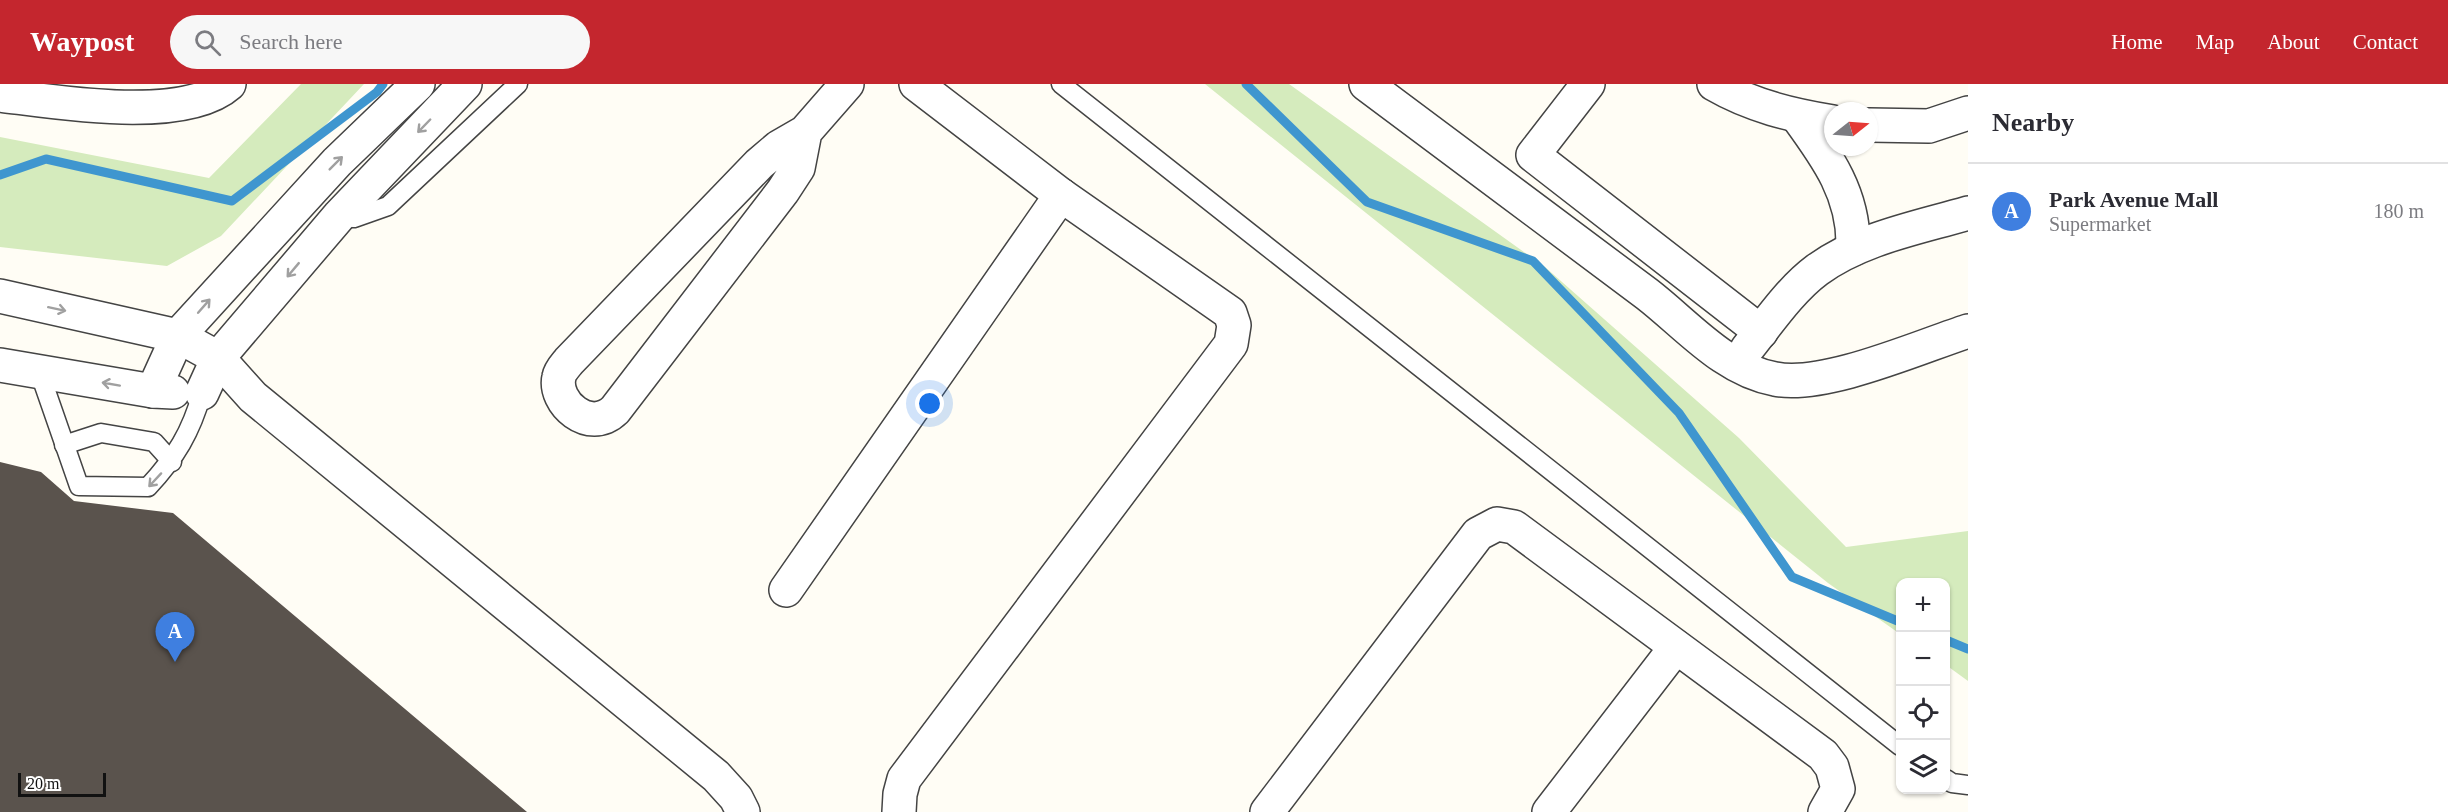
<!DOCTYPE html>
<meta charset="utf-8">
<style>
body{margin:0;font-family:"Times New Roman",serif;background:#f7f7f7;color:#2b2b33}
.controls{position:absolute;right:18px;bottom:18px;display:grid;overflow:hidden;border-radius:12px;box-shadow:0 2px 4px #0004}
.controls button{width:54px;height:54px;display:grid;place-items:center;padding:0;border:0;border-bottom:2px solid #e1e1e2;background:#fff;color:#2b2b33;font:30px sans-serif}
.compass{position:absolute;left:1824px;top:18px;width:54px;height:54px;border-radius:50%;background:#fff;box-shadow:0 2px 4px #0004;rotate:73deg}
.scale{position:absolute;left:18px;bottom:15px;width:88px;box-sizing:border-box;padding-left:6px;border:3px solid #111;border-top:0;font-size:16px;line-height:21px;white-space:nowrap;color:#111;-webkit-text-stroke:4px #fff;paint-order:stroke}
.you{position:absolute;left:930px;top:320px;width:21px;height:21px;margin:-15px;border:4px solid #fff;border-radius:50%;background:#1a73e8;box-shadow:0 0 0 9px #1a73e833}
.badge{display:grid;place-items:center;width:39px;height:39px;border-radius:50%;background:#c4262e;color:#fff;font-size:20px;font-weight:700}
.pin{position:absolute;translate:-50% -50px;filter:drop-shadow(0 2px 3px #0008)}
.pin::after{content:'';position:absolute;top:32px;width:21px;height:18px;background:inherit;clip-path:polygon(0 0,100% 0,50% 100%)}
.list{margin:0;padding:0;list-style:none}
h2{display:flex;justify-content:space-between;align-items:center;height:78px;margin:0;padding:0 24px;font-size:26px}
h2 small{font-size:20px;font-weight:400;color:#7c7c81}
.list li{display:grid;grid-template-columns:39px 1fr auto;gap:18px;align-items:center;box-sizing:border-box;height:96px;padding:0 24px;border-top:2px solid #e1e1e2}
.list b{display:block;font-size:22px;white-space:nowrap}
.list p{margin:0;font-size:20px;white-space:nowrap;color:#7c7c81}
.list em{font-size:20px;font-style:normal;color:#7c7c81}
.icon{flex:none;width:33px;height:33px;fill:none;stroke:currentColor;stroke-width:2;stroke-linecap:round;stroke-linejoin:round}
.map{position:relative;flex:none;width:1968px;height:728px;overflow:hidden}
header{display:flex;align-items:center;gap:36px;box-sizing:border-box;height:84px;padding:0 30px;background:#c4262e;color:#fff}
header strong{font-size:28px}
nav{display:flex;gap:33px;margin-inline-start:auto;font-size:21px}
.search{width:420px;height:54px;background:#f7f7f7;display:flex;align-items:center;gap:15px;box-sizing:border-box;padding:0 21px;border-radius:33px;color:#7c7c81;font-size:22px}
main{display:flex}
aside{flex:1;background:#fff}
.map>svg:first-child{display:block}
.green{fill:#d5ebbd}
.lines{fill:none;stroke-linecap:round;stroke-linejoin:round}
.stream{stroke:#3f96cf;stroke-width:9}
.building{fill:#5a524d;filter:url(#shadow)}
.lane-casing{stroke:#444;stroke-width:21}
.street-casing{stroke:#444;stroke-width:36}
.lane{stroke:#fff;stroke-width:18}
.street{stroke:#fff;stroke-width:33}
.oneway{stroke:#a0a0a0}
</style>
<header>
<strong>Waypost</strong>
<div class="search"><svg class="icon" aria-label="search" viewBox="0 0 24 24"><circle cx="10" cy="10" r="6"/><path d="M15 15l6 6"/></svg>Search here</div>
<nav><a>Home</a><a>Map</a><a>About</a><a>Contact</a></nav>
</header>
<main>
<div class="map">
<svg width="1968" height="728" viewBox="0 0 1968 728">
<defs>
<filter id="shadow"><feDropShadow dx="-5.5" dy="5.5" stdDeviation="0" flood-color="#0004"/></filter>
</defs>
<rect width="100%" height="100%" fill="#fffdf5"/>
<g class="green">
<polygon points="301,0 364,0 221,152 167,182 0,163 0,53 209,94"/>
<polygon points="1205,0 1289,0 1545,183 1739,354 1846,463 1968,447 1968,597 1946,581 1946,499 1900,499 1900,550 1828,499"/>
</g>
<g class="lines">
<g class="stream">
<polyline points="1246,0 1367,118 1533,177 1679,329 1792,493 1900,538"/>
<polyline points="0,91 46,75 232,117 377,8 383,0"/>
<polyline points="1946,556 1968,565"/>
</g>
</g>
<polygon class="building" points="0,378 41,388 74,417 173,429 527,728 0,728"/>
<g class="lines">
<g class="lane-casing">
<g id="lane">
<polyline points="1061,0 1900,662"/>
<polyline points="340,132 354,134 388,122 518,0"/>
<path d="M39,287l40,115 69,1c28,-30 43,-55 54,-94"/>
<polyline points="64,361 101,349 154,358 172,378"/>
<polyline points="1946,695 1952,699 1968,701"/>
</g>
</g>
<g class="street-casing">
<g id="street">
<path d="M1366,0c94,70 187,140 281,210 39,30 77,76 128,85 49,10 144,-32 193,-48"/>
<polyline points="1588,0 1533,71 1761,248"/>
<path d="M1714,0c38,22 77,31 119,38"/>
<path d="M0,11c57,7 184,29 229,-11"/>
<path d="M1797,32c30,41 58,79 56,133"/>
<polyline points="1869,41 1929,42 1968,29"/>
<path d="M805,48l-7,36 -15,23 -168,219c-26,25 -62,-8 -56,-33 1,-6 6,-11 10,-16l190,-197 20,-17 26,-15 42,-48"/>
<polyline points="0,212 178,252 218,274 253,313 716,692 736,714 743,728"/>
<path d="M1747,265c21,-26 43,-59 70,-79 44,-32 100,-42 151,-57"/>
<polyline points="0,281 153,307 173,308"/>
<polyline points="153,307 178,252 337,78 418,0"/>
<polyline points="202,309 218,274 339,132 465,0"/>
<polyline points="786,506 1061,111"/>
<polyline points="899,728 900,710 904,695 1231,260 1234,241 1230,229 1061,111 916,0"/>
<polyline points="1267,728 1478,450 1497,440 1514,443 1823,671 1832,683 1838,705 1825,728"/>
<polyline points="1549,728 1676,563"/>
</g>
</g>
<use href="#lane" class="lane"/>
<use href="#street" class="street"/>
</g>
<defs><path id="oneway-shaft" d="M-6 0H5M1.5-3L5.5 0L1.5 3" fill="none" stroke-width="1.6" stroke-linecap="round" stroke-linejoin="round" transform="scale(1.5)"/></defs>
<g class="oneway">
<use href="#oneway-shaft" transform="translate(424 42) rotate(134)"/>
<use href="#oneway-shaft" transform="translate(336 79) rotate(-45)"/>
<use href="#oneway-shaft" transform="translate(293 186) rotate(130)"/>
<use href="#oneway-shaft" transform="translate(204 222) rotate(-49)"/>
<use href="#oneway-shaft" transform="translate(57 225) rotate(12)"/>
<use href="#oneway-shaft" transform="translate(111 300) rotate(-170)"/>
<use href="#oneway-shaft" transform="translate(155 396) rotate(133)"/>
</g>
</svg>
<div class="controls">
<button>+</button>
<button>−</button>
<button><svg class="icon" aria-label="locate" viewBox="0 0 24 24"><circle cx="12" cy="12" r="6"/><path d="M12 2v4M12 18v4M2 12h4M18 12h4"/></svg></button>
<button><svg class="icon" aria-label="layers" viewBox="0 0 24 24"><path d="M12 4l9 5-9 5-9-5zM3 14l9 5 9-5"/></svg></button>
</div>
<svg class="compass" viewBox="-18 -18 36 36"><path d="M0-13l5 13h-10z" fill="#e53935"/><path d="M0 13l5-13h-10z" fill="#7c7c81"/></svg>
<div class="scale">20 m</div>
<div class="you"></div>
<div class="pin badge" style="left:175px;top:578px;background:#3f7fe0">A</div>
</div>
<aside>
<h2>Nearby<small></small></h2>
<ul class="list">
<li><span class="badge" style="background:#3f7fe0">A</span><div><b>Park Avenue Mall</b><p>Supermarket</p></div><em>180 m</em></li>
</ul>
</aside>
</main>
